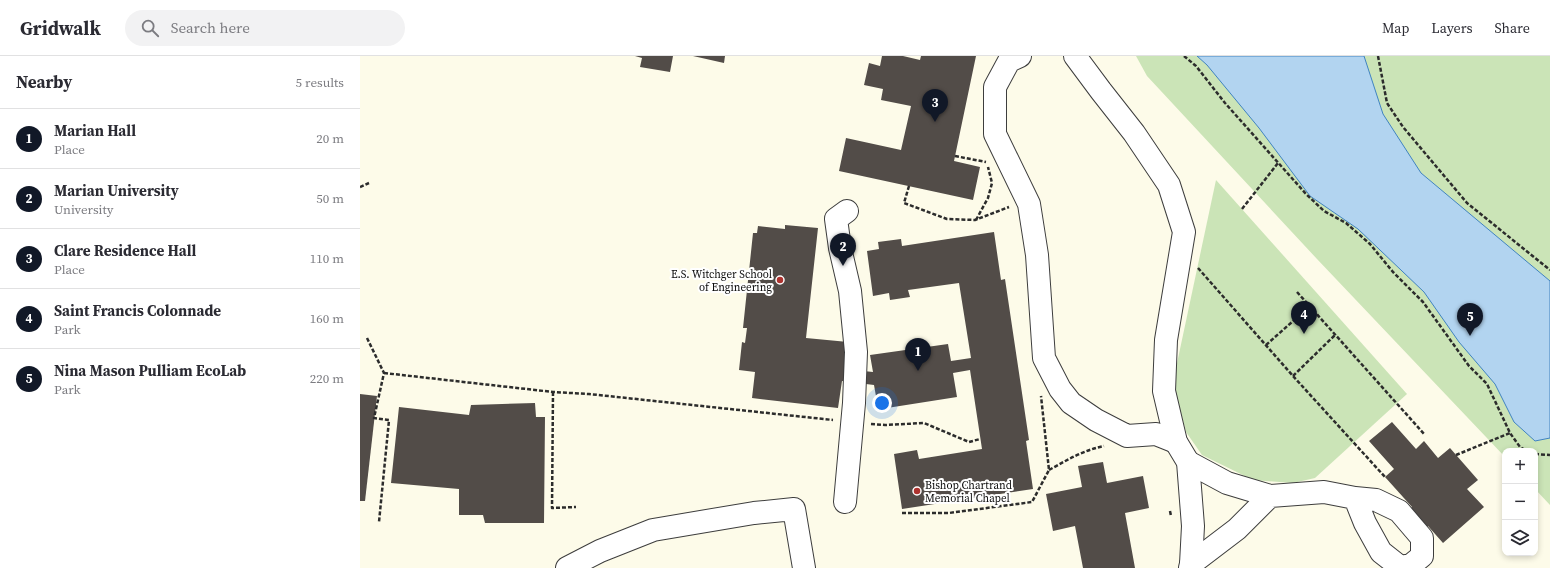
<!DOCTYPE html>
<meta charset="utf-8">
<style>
body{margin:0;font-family:"Source Serif 4",serif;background:#f2f2f3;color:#2b2b33}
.controls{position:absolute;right:12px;bottom:12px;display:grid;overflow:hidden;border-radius:8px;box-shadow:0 2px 6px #0003}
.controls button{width:36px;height:36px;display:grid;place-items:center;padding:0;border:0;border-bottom:1px solid #e1e1e2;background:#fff;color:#2b2b33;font:20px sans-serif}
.you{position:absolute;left:522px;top:347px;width:14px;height:14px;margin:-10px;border:3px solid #fff;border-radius:50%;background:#1a73e8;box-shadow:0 0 0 6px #1a73e833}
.badge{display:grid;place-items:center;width:26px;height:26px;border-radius:50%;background:#111827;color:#fff;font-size:13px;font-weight:700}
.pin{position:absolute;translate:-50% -33px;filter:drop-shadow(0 1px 2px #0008)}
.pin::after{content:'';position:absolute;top:21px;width:14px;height:12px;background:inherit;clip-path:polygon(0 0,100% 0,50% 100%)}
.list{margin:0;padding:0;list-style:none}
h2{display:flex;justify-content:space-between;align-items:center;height:52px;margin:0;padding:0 16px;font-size:17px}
h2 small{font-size:13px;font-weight:400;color:#7c7c81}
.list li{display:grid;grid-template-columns:26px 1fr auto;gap:12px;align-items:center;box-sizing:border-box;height:60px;padding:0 16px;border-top:1px solid #e1e1e2}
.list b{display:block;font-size:15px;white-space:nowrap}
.list p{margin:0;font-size:13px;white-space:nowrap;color:#7c7c81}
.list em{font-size:13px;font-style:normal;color:#7c7c81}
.icon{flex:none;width:22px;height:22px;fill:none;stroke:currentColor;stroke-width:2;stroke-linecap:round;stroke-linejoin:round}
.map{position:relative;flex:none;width:1190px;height:512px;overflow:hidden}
header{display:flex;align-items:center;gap:24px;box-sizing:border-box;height:56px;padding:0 20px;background:#fff;border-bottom:1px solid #e1e1e2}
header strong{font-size:19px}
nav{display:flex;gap:22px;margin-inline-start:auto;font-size:14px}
.search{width:280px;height:36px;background:#f2f2f3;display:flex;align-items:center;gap:10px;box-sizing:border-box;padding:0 14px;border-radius:22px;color:#7c7c81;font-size:15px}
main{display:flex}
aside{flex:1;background:#fff}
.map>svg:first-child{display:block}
.green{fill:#cbe4b7}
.water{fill:#b2d4f0;stroke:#4083c1}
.building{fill:#524c48}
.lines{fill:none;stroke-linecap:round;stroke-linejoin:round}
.minor-casing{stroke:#3d3d3d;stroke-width:24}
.path{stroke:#2c2c2c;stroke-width:2.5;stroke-dasharray:4 2;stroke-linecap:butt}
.minor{stroke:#fff;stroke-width:22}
.poi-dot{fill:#ad332f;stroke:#fff;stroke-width:1.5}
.labels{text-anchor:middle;stroke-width:4;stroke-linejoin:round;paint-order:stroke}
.poi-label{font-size:11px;fill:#0a0a0a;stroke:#fff;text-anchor:end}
</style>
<header>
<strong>Gridwalk</strong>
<div class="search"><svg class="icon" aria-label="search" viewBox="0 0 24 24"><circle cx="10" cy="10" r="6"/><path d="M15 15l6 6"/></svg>Search here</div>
<nav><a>Map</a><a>Layers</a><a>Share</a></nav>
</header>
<main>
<aside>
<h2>Nearby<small>5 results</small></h2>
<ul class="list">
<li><span class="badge">1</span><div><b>Marian Hall</b><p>Place</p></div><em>20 m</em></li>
<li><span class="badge">2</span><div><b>Marian University</b><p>University</p></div><em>50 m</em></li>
<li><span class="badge">3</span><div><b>Clare Residence Hall</b><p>Place</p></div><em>110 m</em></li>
<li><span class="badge">4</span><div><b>Saint Francis Colonnade</b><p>Park</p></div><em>160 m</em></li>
<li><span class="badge">5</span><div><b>Nina Mason Pulliam EcoLab</b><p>Park</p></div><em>220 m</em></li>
</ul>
</aside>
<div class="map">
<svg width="1190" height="512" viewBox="0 0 1190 512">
<rect width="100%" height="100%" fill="#fdfbe9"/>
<g class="green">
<polygon points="776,0 1190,0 1190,449 1175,433 1175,395 1145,395 1145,401 957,203 787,20"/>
<polygon points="856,124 1047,338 955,422 933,427 893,424 842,399 826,376 813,326"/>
</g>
<polygon class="water" points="837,0 1004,0 1023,58 1061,117 1190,225 1190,382 1175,385 1154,366 1135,328 1099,286 1064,236 998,173 950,140 899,72 847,9"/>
<g class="building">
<polygon points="275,0 313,0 310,16 280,11 282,2"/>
<polygon points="333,0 365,0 364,7"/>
<polygon points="522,0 543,0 560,4 561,0 616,0 594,105 620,111 613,144 479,115 486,82 541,94 551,50 521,44 523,33 504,29 509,7 520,10"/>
<polygon points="425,169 458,172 446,282 488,286 485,313 513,316 510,299 588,288 591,305 611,302 599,227 548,234 550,241 530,244 529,237 513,240 507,195 519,193 518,186 541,183 542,190 634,176 641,224 645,223 669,384 666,385 673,433 542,453 534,398 557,394 559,403 622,393 610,314 593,317 597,341 527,352 526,345 517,346 514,329 482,325 478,352 392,342 395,316 379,314 382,286 385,287 387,272 383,272 393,177 397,177 398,170 425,173"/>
<polygon points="0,338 17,340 5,445 0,445"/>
<polygon points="175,347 176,361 185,361 184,467 125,467 123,459 99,459 99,433 31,427 39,351 109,359 111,349"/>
<polygon points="1032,366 1056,393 1064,385 1078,402 1090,392 1118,424 1107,433 1124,451 1083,487 1068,470 1051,485 1035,467 1052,451 1025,421 1034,413 1009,385"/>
<polygon points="743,406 747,427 783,420 789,452 765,457 775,512 723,512 715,470 693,475 686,438 722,431 718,410"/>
</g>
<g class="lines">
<g class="minor-casing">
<g id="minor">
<polyline points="660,0 649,5 635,31 635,78 669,148 677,199 684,302 700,333 711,347 736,364 767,380 796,378 816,386"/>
<polyline points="715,0 741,35 774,77 809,129 824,176 806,284 804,335 816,386 828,406 833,470 831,508"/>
<polyline points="828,406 867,427 910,440"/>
<polyline points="485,446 494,347 496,296 490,235 480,192 476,163 487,155"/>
<polyline points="207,512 240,495 293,474 394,457 434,453 444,512"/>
<polyline points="830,512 831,508 877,473 910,440 964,436 995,442 1005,467 1021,496 1040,511 1051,509 1062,500 1062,482 1039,455 1016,444 995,442"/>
</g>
</g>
<g class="path">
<polyline points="824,0 836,10 865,47 946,138 964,155 986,167 1010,188 1033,216 1063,246 1109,310 1127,328 1150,377 1160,391 1167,395"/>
<polyline points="1018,0 1027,47 1043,71 1107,147 1190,214"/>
<polyline points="595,100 626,106"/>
<polyline points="549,130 544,147 587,163 615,164 649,151"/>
<polyline points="0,131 9,127"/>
<polyline points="882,153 918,107"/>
<polyline points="616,164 628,142 632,127 628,111"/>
<polyline points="838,212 933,320 1025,421"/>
<polyline points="937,236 1065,379"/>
<polyline points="7,282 24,317 14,362 29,364 19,466"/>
<polyline points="906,289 950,250"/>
<polyline points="24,317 193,336 229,338 473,364"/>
<polyline points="933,320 975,279"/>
<polyline points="193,336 192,452 216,451"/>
<polyline points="511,368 525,369 564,367 609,386 620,383"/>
<polyline points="1175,398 1190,399"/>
<polyline points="1096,399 1150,377"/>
<path d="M689,414c18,-10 35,-20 55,-24"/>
<polyline points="810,455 811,460"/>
<polyline points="542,457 589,457 672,446 689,414 681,340"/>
</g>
<use href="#minor" class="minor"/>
</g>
<g class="poi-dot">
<circle cx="420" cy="224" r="4"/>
<circle cx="557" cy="435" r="4"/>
</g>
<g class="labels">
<g class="poi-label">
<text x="412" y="222">E.S. Witchger School<tspan x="412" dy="13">of Engineering</tspan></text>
<text x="565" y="433" text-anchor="start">Bishop Chartrand<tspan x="565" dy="13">Memorial Chapel</tspan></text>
</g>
</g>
</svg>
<div class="controls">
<button>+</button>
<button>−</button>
<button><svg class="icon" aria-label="layers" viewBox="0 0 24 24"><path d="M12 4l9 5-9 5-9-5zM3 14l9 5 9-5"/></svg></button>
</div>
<div class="you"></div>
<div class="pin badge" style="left:558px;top:315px">1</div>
<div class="pin badge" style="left:483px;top:210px">2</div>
<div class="pin badge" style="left:575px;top:66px">3</div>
<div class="pin badge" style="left:944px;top:278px">4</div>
<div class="pin badge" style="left:1110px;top:280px">5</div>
</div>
</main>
